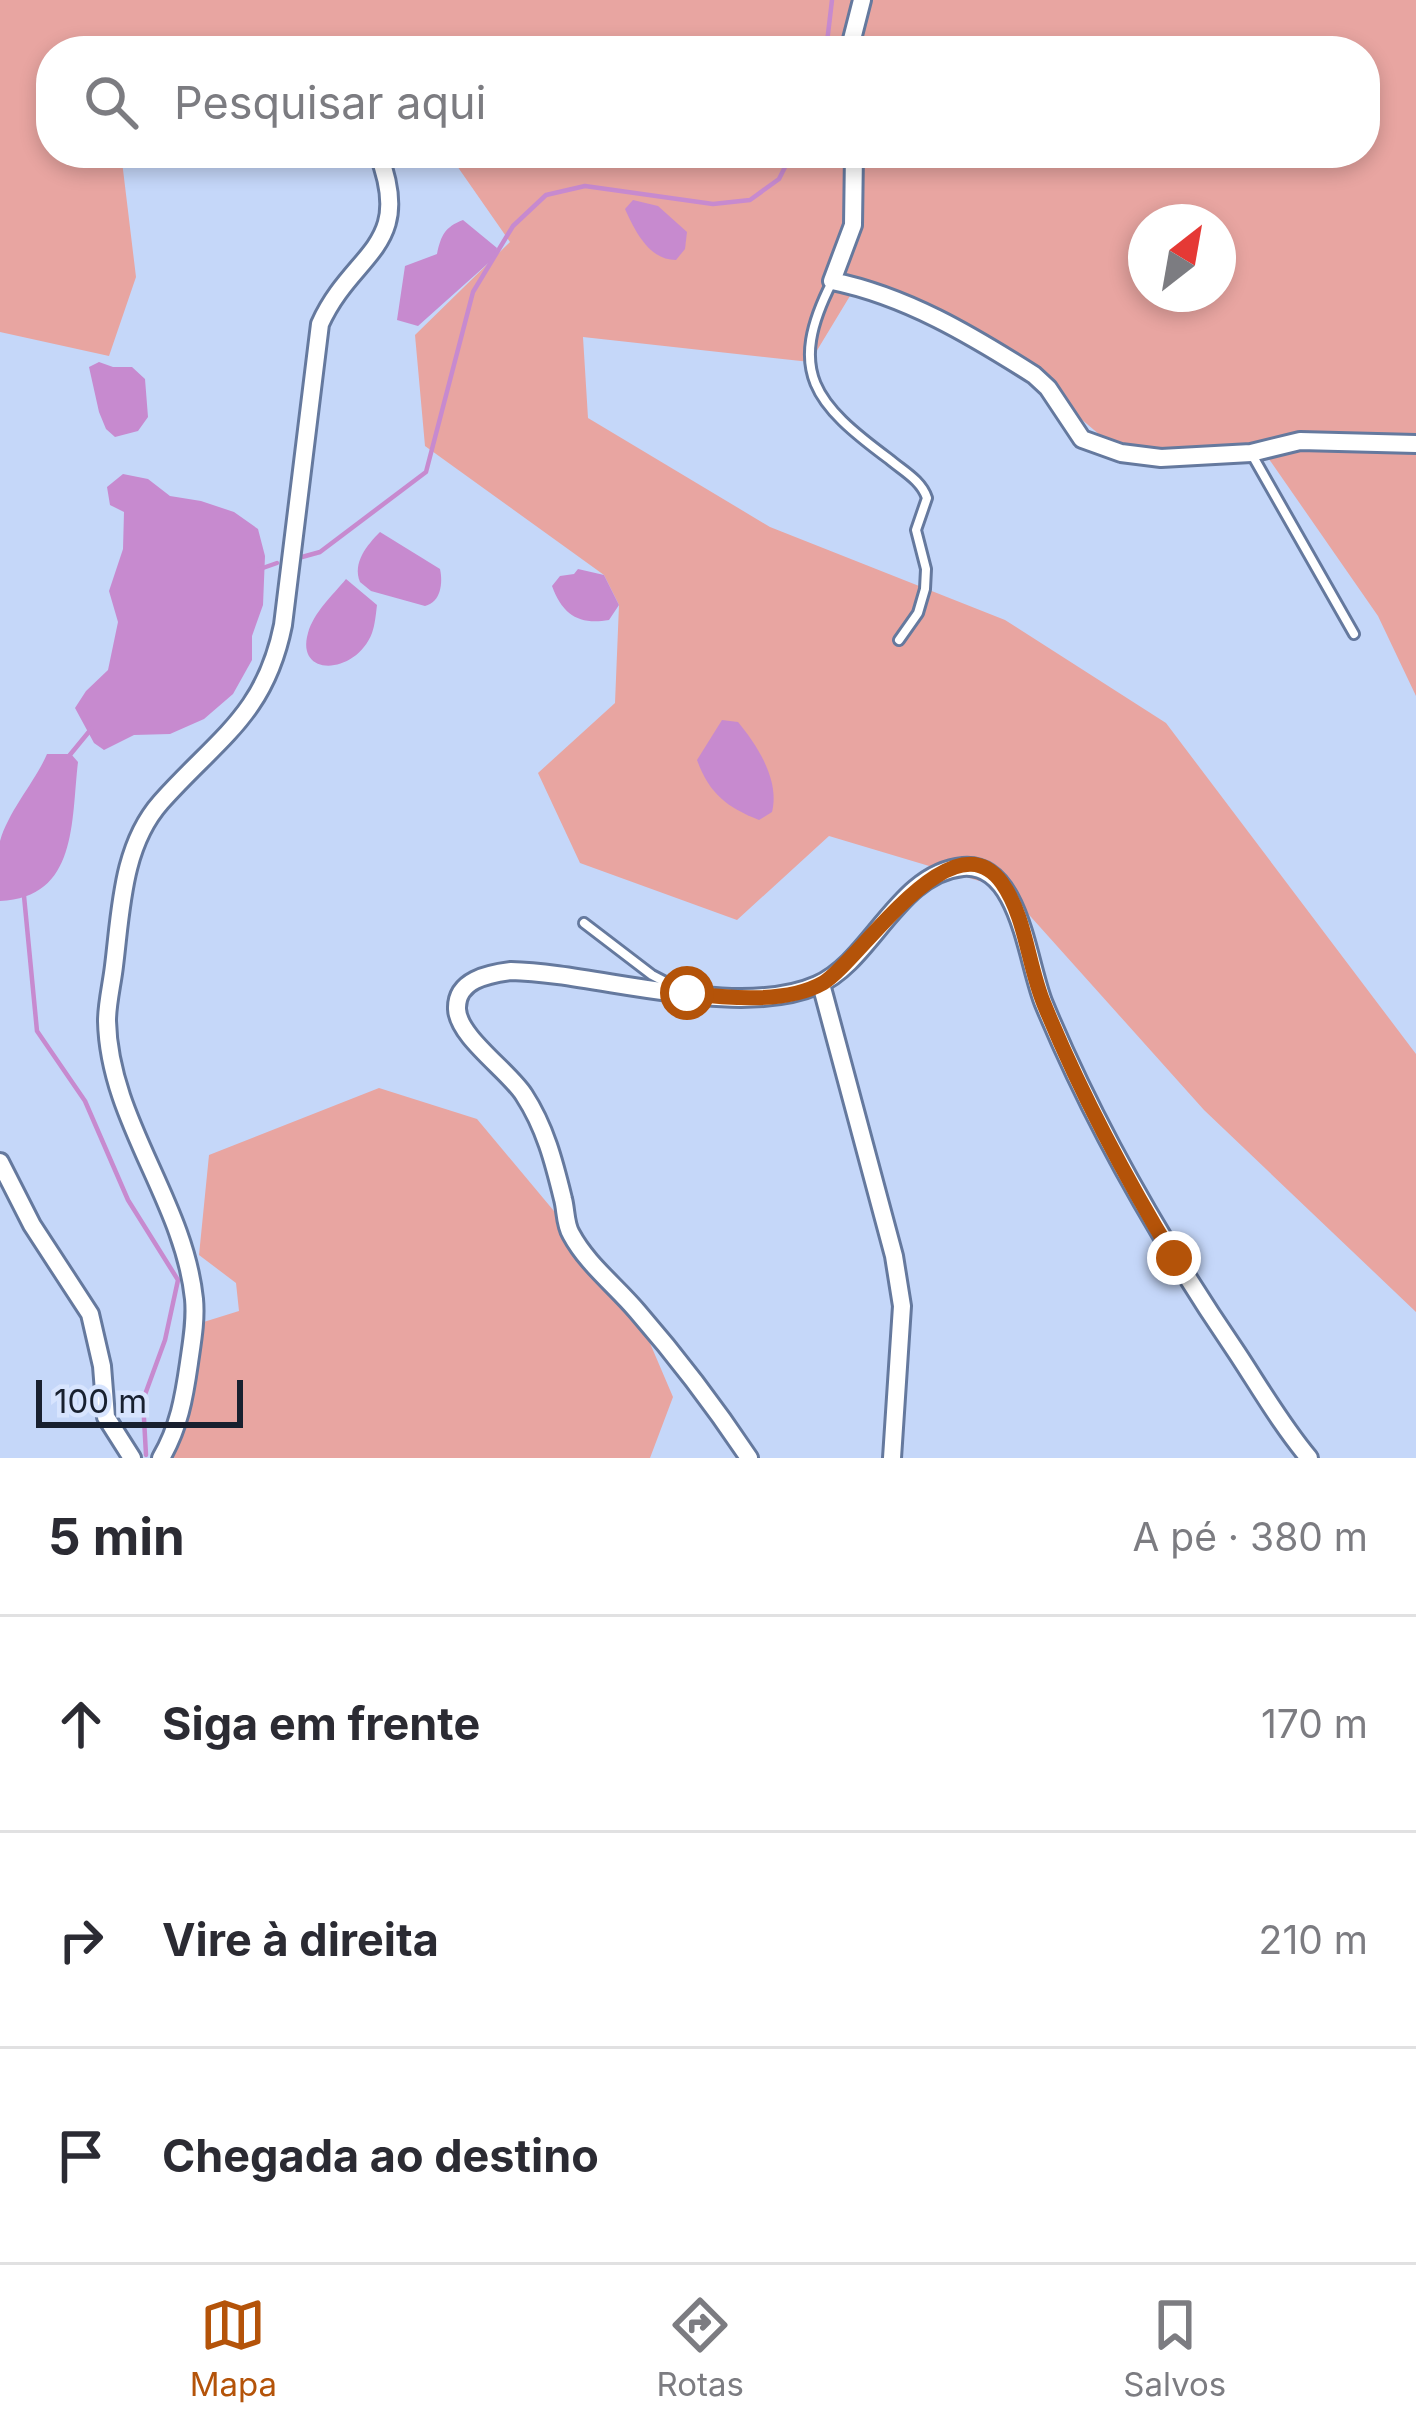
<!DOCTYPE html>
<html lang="pt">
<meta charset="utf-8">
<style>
body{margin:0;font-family:Inter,sans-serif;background:#f7f7f7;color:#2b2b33}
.compass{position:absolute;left:1128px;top:204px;width:108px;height:108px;border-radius:50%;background:#fff;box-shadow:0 6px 18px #0003;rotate:31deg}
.scale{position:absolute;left:36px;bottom:30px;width:207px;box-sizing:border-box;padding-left:12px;border:6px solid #18202f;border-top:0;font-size:33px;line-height:42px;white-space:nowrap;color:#18202f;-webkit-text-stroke:9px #d7e4fe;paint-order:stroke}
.stop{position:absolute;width:36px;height:36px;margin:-27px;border:9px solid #b45309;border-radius:50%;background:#fff}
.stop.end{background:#b45309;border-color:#fff;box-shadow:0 3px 12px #0008}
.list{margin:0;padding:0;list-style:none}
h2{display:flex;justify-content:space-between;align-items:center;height:156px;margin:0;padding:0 48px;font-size:51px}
h2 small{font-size:39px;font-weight:400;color:#7c7c81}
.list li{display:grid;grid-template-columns:78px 1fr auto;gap:36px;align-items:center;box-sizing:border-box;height:216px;padding:0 48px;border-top:3px solid #e1e1e2}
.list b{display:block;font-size:45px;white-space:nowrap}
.list em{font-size:39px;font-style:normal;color:#7c7c81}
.icon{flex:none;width:66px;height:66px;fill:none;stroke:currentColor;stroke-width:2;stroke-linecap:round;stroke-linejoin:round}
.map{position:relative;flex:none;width:1416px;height:1458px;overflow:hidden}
.search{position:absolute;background:#fff;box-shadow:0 6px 18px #0003;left:36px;right:36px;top:36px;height:132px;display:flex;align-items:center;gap:30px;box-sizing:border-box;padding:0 42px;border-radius:48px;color:#7c7c81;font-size:45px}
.sheet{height:804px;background:#fff}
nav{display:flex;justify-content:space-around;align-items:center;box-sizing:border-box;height:168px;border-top:3px solid #e1e1e2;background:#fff;font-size:33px;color:#7c7c81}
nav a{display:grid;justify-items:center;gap:6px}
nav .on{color:#b45309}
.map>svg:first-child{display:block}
.green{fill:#e8a5a1;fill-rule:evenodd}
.water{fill:#c78acf}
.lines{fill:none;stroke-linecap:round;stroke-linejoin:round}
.stream{stroke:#c78acf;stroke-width:4.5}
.service-casing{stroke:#65799e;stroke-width:14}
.minor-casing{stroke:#65799e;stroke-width:22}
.service{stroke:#fff;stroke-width:8}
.minor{stroke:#fff;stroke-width:16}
.route{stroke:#b45309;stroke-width:15}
</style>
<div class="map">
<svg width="1416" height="1458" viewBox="0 0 1416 1458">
<rect width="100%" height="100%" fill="#c5d7f9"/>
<g class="green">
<path d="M0,0h1416v696l-38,-80 -116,-167 -141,4 -108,-92 -157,-75 -46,76 -227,-25 5,81 182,109 235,93 161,103 250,331v258l-212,-202 -198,-221 -177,-53 -92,84 -157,-57 -42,-90 77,-70 4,-98 -15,-30 -179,-129 -10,-111 95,-93 -62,-89h917v-102h-1314v102h70l15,124 -27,79 -109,-24zM1146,222h72v72h-72z"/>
<polygon points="379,1088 477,1119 635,1308 673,1397 650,1458 159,1458 184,1404 194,1325 239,1311 236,1283 199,1255 209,1155"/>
</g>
<g class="water">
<path d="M633,200l25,6 29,26 -2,17 -9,11c-27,0 -41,-29 -51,-51z"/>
<path d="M463,220l34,28 -3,10 -76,68 -21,-6 8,-54 32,-12c4,-19 8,-27 26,-34z"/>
<polygon points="99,362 113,367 132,367 145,379 148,417 138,431 115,437 106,429 99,412 89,367"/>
<polygon points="123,474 148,479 170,496 201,501 234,512 258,529 265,556 263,605 252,636 252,660 233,694 204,719 170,734 134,735 104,750 94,743 75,708 86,691 108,670 118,622 109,591 123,549 124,512 110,505 107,487"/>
<path d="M380,532l60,37c3,14 1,33 -15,37l-54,-15 -11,-9c-8,-19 7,-37 20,-50z"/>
<path d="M578,569l26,6 15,30 -10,15c-29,5 -46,-4 -57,-34l8,-10 14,-2z"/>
<path d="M346,579l31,26c-1,8 -2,20 -5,28 -16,42 -77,45 -64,0 6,-21 24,-37 38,-54z"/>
<path d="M722,720l16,2c19,23 42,58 34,90l-13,8c-33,-13 -50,-27 -62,-60z"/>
<path d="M47,754h24l7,8c-7,59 0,136 -78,139 0,-18 0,-44 0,-60 9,-31 35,-59 47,-87z"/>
</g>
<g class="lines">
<g class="stream">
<polyline points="826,51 832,0"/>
<polyline points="302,557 320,552 426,472 473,292 513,226 546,195 585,186 713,204 750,200 779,179 792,153"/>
<polyline points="260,569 277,563"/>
<polyline points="69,756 92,728"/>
<polyline points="24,896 37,1031 85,1101 128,1200 178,1280 165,1340 143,1400 146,1455"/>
</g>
<g class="service-casing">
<g id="service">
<path d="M832,282c-46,90 -17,122 57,177 14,12 32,21 38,39l-11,32 10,39 -1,20 -7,24 -19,27"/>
<polyline points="1251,453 1354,634"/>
<polyline points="584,923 652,975 675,987"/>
</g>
</g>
<g class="minor-casing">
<g id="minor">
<polyline points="849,51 862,0"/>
<path d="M854,153l-1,72 -21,56c74,15 139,54 202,94l14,13 34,51 39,14 40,5 90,-5 49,-12 116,3"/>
<polyline points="821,984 894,1256 902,1306 892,1458"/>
<polyline points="0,1162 32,1225 90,1314 102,1366 106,1417 132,1458"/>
<path d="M161,1458c18,-31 23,-60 28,-95 3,-21 7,-43 5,-64 -10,-98 -85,-179 -87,-278 0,-18 5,-37 7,-55 7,-56 8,-120 47,-164 56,-63 104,-87 122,-177l37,-301c33,-73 95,-76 58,-171"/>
<path d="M749,1458c-34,-51 -72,-101 -112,-147 -22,-26 -50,-47 -66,-77 -6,-10 -5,-24 -8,-35 -9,-37 -18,-72 -39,-104 -15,-24 -66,-58 -67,-86 -1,-29 31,-35 54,-38 86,2 227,49 306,14 54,-23 81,-112 146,-118 57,-5 64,96 81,137 51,123 118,239 193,349 23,35 45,73 72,105"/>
</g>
</g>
<use href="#service" class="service"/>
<use href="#minor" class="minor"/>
</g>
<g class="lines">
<path class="route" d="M687,993c40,5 99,11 136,-10 37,-22 129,-170 179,-100 24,34 26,83 42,121 36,88 81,173 130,254"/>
</g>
</svg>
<svg class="compass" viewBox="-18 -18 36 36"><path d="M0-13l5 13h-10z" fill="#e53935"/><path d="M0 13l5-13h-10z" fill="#7c7c81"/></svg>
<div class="scale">100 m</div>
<div class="stop" style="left:687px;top:993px"></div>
<div class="stop end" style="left:1174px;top:1258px"></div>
<div class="search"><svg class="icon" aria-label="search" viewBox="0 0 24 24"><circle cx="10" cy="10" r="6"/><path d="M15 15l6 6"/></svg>Pesquisar aqui</div>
</div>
<section class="sheet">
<h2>5 min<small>A pé · 380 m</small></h2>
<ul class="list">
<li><svg class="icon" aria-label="ahead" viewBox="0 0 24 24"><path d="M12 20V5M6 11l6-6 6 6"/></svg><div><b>Siga em frente</b></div><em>170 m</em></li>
<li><svg class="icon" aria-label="right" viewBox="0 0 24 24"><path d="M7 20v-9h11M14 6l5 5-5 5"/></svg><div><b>Vire à direita</b></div><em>210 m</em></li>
<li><svg class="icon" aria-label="arrive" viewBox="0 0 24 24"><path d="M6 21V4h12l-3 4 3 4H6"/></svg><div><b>Chegada ao destino</b></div></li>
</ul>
</section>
<nav>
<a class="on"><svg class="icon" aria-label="map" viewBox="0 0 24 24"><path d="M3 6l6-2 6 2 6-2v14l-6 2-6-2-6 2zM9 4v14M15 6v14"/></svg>Mapa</a>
<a><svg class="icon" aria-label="directions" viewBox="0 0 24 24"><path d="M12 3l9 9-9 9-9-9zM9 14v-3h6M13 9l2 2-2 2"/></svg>Rotas</a>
<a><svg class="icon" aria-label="saved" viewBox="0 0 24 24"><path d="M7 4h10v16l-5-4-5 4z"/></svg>Salvos</a>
</nav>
